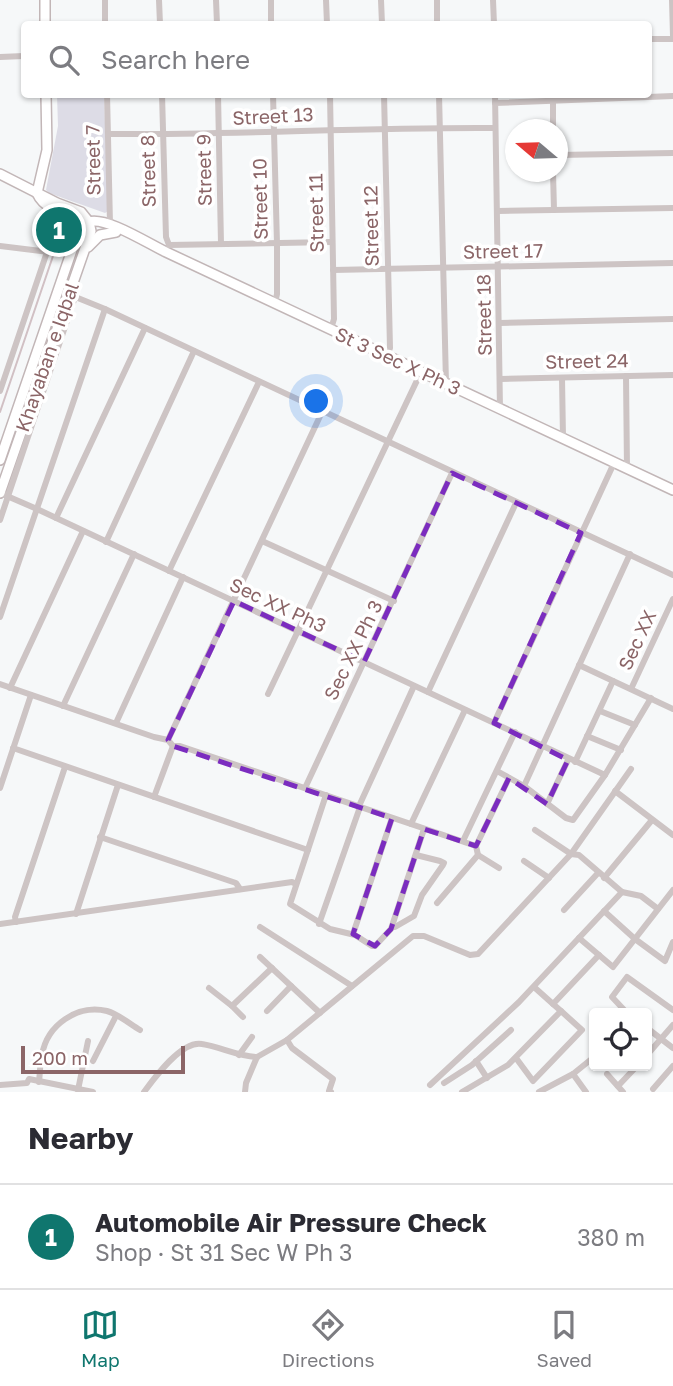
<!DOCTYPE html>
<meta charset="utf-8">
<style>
body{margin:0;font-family:"Golos Text",sans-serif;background:#f2f2f3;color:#2b2b33}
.controls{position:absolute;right:21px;bottom:21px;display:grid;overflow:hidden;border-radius:7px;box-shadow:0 2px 5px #0004}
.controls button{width:63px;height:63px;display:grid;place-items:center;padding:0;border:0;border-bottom:2px solid #e1e1e2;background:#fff;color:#2b2b33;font:35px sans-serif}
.compass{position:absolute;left:505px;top:119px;width:63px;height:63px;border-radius:50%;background:#fff;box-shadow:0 2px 5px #0004;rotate:289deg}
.scale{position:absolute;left:21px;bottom:18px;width:164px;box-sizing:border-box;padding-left:7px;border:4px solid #8b6567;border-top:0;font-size:19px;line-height:24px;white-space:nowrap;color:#8b6567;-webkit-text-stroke:5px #fff;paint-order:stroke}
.you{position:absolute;left:317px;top:402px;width:24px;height:24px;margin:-18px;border:5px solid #fff;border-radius:50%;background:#1a73e8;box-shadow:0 0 0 10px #1a73e833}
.badge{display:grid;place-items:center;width:46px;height:46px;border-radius:50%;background:#0f766e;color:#fff;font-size:23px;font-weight:700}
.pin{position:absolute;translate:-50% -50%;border:4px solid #fff;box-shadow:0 2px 7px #0006}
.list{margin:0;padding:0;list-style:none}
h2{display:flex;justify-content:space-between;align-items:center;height:91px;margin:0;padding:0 28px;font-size:30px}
h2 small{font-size:23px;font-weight:400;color:#7c7c81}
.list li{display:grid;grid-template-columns:46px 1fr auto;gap:21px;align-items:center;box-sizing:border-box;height:105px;padding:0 28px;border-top:2px solid #e1e1e2}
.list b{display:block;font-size:26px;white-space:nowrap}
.list p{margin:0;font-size:23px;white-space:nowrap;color:#7c7c81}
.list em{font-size:23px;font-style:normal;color:#7c7c81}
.icon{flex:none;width:38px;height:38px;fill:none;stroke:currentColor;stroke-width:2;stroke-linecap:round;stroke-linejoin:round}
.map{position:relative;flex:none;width:673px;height:1092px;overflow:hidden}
.search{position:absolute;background:#fff;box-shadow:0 2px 5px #0004;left:21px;right:21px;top:21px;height:77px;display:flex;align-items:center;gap:18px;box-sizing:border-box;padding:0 24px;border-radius:7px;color:#7c7c81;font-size:26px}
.sheet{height:196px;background:#fff}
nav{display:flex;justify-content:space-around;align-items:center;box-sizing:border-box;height:98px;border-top:2px solid #e1e1e2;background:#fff;font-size:19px;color:#7c7c81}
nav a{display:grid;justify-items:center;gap:4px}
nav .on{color:#0f766e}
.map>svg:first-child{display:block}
.green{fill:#dddce6}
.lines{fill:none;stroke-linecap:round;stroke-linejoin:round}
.stream{stroke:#d1c0c4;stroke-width:2}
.secondary-casing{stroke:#c2b6b7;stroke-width:12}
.street{stroke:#cdc4c4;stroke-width:6}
.secondary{stroke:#fff;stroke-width:9}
.marked{fill:none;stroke:#7b2cbf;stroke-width:5;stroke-dasharray:14 9;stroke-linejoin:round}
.labels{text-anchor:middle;stroke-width:7;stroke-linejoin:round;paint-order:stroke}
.street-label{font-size:19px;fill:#8b6567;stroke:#fff}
</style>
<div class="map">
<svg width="673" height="1092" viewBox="0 0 673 1092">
<rect width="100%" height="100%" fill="#f6f8f9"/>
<polygon class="green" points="57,95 104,95 108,211 105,213 49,193 46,190 58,126"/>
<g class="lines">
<polyline class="stream" points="0,412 53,256"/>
<g class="secondary-casing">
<g id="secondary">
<polyline points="45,0 45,24"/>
<polyline points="0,174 57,203 81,212 89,222 91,231 0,493"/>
<polyline points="37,193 47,150 46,94"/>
<path d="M37,193c8,19 34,22 51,29"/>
<polyline points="68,215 72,226 73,247"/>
<path d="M89,222c16,-6 60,22 77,30l507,238"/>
<polyline points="88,247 100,235 116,232"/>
<path d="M0,460l73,-213c9,-7 7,-19 16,-25"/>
</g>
</g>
<g class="street">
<polyline points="105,0 105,24"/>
<polyline points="159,0 160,24"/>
<polyline points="216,0 217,24"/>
<polyline points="271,0 271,24"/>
<polyline points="326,0 327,24"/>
<polyline points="381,0 382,24"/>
<polyline points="437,0 437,24"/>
<polyline points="493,0 494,24"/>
<polyline points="672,0 673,36"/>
<polyline points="648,39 673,39"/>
<polyline points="0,57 24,56"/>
<polyline points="107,94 110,224"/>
<polyline points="162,94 166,237 169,245"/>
<polyline points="218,94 221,244"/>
<polyline points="273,94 277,244 277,294 275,303"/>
<polyline points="330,94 334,319 331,329"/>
<polyline points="384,94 390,348 387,356"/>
<polyline points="439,94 446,383"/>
<polyline points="495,94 500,409"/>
<polyline points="553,100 553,130"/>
<polyline points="495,103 673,96"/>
<path d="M108,134c129,1 258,-7 387,-6"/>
<polyline points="558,155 673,153"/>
<polyline points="553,172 554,210"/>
<polyline points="498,211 673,208"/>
<polyline points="169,245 331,242"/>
<polyline points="0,246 49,252"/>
<polyline points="333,270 673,263"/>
<polyline points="68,294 105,309 673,575"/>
<polyline points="500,323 673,319"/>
<polyline points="626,376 627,469"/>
<polyline points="562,378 563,438"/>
<polyline points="501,379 673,375"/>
<polyline points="0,391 47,252"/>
<polyline points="0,493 37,509 605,775"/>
<polyline points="56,518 145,328"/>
<polyline points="0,520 75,297"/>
<polyline points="262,541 394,601"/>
<polyline points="106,542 194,351"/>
<polyline points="169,571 259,382"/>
<polyline points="0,617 105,309"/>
<polyline points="579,665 673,709"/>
<polyline points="0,684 154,737 168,740 173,746 180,746 476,846"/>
<polyline points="10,688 83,531"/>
<polyline points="631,689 673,599"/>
<polyline points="428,692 516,503"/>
<polyline points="268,694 421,372"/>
<polyline points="63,706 134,554"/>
<polyline points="600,711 635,725"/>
<polyline points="116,723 183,577"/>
<polyline points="494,723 614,463"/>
<polyline points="587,736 621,750"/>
<polyline points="168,740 322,412"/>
<polyline points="13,748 308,850"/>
<polyline points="575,762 613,681"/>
<polyline points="497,771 524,786 566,818 573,820 605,775 651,698"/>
<polyline points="524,786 630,554"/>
<polyline points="0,788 31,695"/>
<polyline points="305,788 452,473"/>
<polyline points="615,791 673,835"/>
<polyline points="326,795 290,904 330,929 355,935 372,946 375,946 391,929 424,829"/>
<polyline points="154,797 173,746"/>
<polyline points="547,804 568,760"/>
<polyline points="359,806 414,686"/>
<polyline points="411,824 465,710"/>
<polyline points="535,830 571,854 579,855 622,892 641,896 658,909"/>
<polyline points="100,837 236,883 240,889"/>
<polyline points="463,841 515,732"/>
<polyline points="478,855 499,868"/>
<polyline points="524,861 549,878"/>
<polyline points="604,878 652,820"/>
<polyline points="437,903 478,855 476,846 509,778"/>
<polyline points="564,910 598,873"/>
<polyline points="604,911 635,939 665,961 673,942"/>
<polyline points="76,914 118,785"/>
<polyline points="16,922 15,917 65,767"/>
<polyline points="0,924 292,882 296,884"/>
<polyline points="319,924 360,807"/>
<polyline points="260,927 352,986"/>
<polyline points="392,927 395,927 414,916 422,895 443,865 444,863 440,861 416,855"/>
<polyline points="353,934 392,818"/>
<polyline points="579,938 613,967 673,890"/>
<polyline points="260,957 320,1013"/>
<polyline points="534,987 553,1004"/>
<polyline points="209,988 232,1006 272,968"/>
<polyline points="232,1006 243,1017"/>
<polyline points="267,1011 291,986"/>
<polyline points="627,1013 612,997 627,977 673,1010"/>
<polyline points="647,1028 673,1048"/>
<polyline points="287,1040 292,1048 333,1079 329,1091 331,1092"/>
<polyline points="239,1055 252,1037"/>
<polyline points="647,1055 673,1025"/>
<polyline points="516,1058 533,1081 582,1030 561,1011"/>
<polyline points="93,1061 116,1016"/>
<polyline points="476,1061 487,1078"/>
<polyline points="573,1074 594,1057"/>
<polyline points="607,1074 623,1092"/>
<path d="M39,1082c1,-9 1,-19 3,-27 5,-30 35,-51 65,-44 11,3 23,13 33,19"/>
<polyline points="444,1083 472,1065 511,1030"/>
<polyline points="0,1085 27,1083 29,1079 93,1092"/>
<polyline points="430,1085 519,1002 622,892"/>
<polyline points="618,1086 637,1066"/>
<polyline points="653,1089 673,1066"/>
<polyline points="78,1090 88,1041"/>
<path d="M144,1092c11,-15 38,-52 58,-48 19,3 35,12 55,13"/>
<polyline points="245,1092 246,1083 257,1057 287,1040 413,936 424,936 470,955 478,954 571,854 631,769"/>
<polyline points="462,1092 508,1065 561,1011 553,1004 599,955"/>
<polyline points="539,1092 573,1074 586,1092"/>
</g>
<use href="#secondary" class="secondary"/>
</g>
<path class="marked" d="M452,473l129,60 -87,190 74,37 -21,44 -38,-26 -33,68 -52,-17 -33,100 -16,17 -22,-12 39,-116 -219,-72 -5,-6 66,-139 130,61z"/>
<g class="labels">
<g class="street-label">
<text transform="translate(273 116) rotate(-3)" y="7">Street 13</text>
<text transform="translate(93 160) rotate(-91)" y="7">Street 7</text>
<text transform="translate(204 170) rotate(-91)" y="7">Street 9</text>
<text transform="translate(148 171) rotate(-91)" y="7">Street 8</text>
<text transform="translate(260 199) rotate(-91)" y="7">Street 10</text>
<text transform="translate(316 213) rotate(-91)" y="7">Street 11</text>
<text transform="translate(371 226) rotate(-91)" y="7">Street 12</text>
<text transform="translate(503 251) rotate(-1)" y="7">Street 17</text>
<text transform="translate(484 315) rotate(-91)" y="7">Street 18</text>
<text transform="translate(47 357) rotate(-71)" y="7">Khayaban e Iqbal</text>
<text transform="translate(398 361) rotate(25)" y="7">St 3 Sec X Ph 3</text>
<text transform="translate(587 361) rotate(-1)" y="7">Street 24</text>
<text transform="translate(278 605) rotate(25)" y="7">Sec XX Ph3</text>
<text transform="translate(637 640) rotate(-65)" y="7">Sec XX</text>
<text transform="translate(353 650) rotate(-64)" y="7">Sec XX Ph 3</text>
</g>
</g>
</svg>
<div class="controls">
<button><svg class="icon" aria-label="locate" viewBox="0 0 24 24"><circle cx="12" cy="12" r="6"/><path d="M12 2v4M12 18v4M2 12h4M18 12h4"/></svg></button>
</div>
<svg class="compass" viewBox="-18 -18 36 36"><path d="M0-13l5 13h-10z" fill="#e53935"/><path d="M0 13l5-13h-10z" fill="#7c7c81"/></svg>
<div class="scale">200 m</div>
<div class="you"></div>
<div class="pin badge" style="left:59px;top:230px">1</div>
<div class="search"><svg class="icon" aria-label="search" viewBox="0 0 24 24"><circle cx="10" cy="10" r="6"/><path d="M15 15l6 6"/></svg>Search here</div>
</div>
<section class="sheet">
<h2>Nearby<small></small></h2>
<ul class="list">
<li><span class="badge">1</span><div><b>Automobile Air Pressure Check</b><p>Shop · St 31 Sec W Ph 3</p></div><em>380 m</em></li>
</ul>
</section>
<nav>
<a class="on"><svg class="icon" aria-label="map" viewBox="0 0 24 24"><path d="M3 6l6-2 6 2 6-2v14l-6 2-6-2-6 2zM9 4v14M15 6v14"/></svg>Map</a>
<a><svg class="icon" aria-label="directions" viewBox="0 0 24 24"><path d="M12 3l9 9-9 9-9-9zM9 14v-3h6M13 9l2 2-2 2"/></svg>Directions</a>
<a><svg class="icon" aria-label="saved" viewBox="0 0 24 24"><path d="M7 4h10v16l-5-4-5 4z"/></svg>Saved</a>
</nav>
